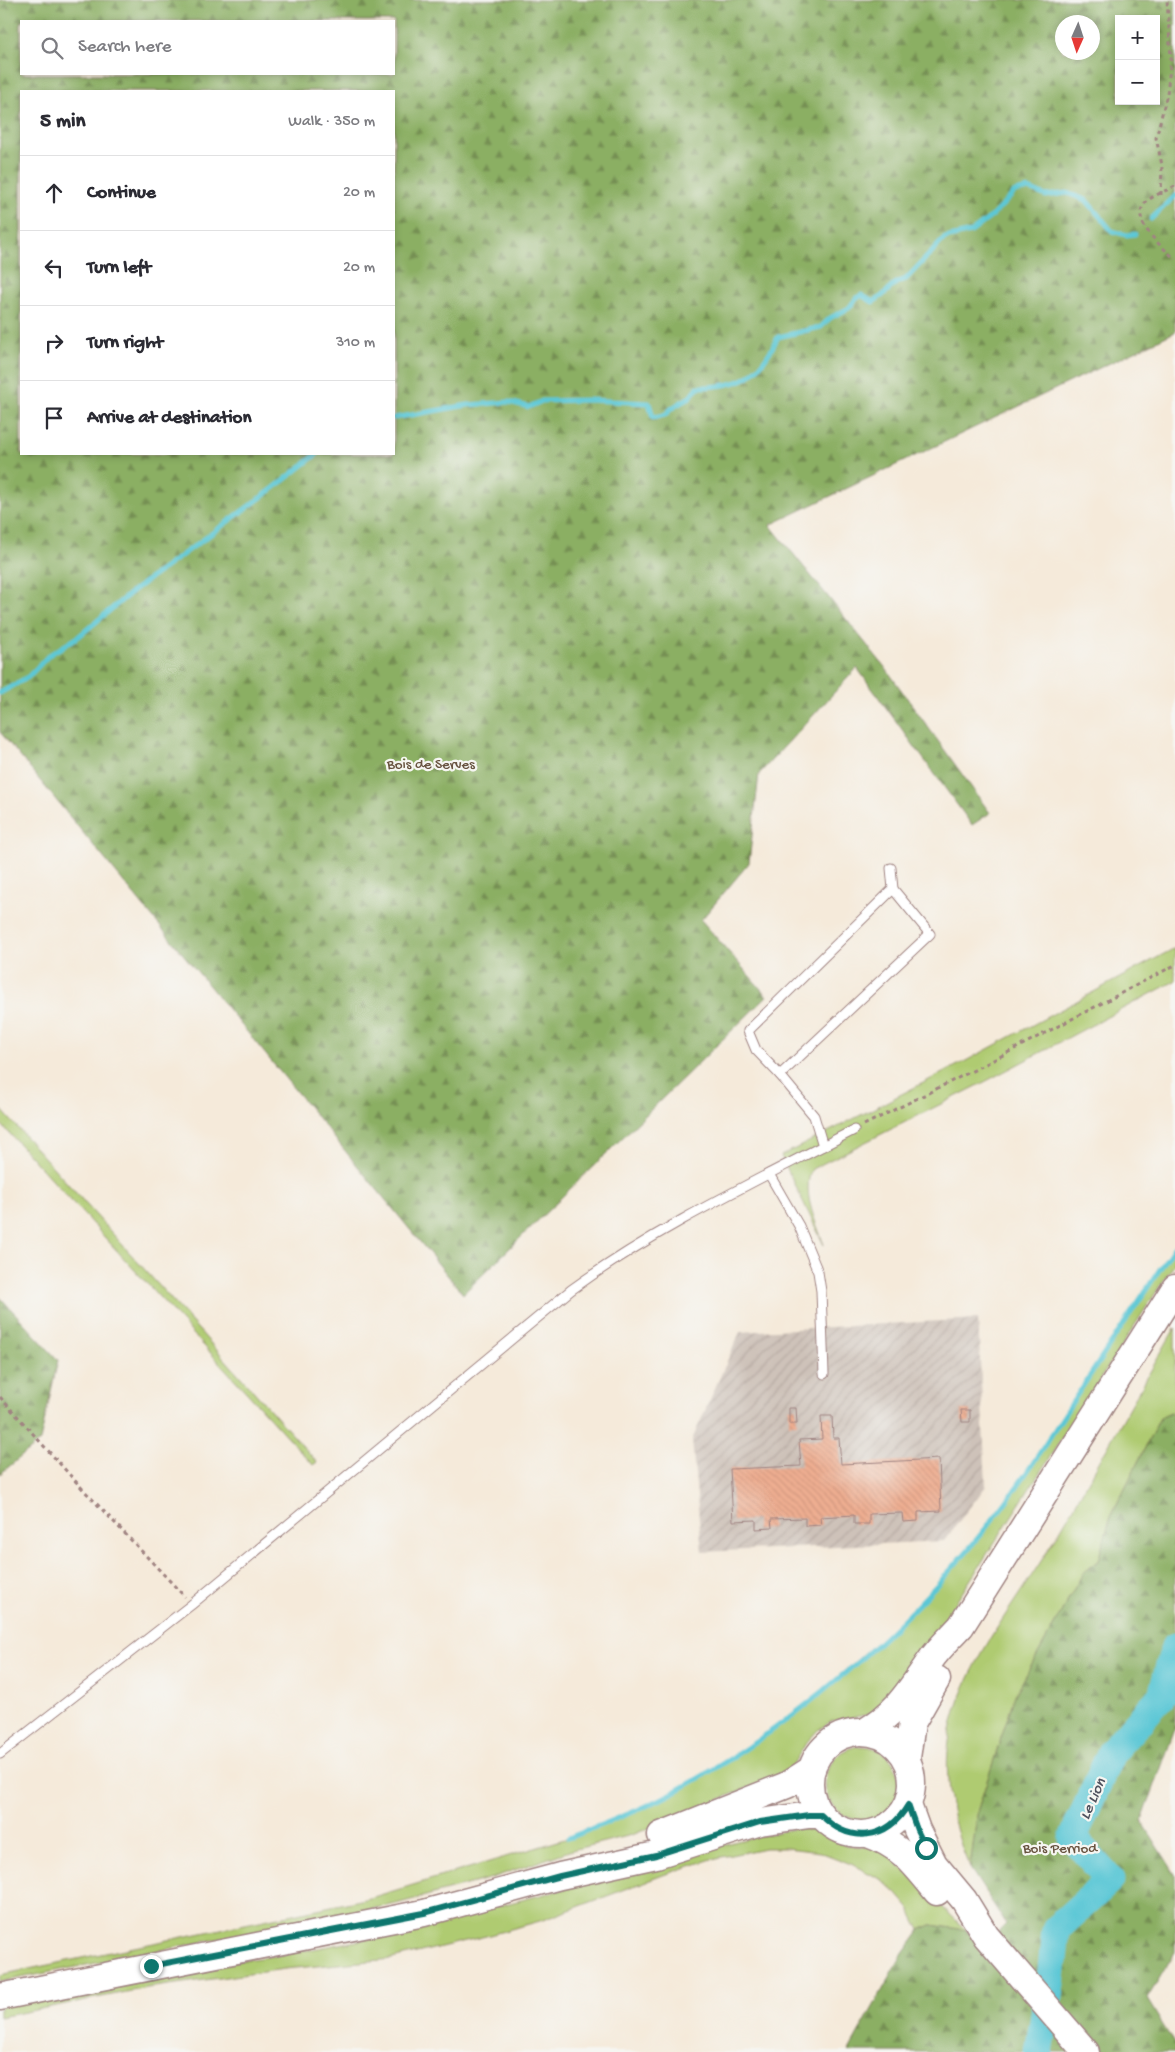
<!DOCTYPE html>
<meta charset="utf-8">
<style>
body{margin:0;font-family:"Gochi Hand",sans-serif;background:#f2f2f3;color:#2b2b33}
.controls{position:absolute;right:15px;top:15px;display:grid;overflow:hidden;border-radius:0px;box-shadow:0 2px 8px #0003}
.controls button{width:45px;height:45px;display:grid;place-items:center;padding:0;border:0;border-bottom:1px solid #e1e1e2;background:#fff;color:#2b2b33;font:25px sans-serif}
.compass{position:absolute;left:1055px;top:15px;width:45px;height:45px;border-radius:50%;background:#fff;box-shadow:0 2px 8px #0003;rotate:183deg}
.stop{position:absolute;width:15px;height:15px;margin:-11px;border:4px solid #0f766e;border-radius:50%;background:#fff}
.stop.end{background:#0f766e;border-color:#fff;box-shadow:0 1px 5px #0008}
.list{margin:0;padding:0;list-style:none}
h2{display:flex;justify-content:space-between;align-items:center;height:65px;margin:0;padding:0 20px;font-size:21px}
h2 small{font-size:16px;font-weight:400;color:#7c7c81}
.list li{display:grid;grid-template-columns:32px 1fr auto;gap:15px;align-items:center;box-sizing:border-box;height:75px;padding:0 20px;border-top:1px solid #e1e1e2}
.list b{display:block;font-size:19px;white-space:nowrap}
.list em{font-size:16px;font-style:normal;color:#7c7c81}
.icon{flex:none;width:28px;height:28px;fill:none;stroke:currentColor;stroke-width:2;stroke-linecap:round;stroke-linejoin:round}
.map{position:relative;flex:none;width:1175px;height:2052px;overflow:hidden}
.search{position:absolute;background:#fff;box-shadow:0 2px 8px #0003;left:20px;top:20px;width:375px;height:55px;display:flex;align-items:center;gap:12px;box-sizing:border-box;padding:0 18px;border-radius:0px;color:#7c7c81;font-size:19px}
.panel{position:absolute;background:#fff;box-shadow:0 2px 8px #0003;left:20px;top:90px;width:375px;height:365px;border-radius:0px}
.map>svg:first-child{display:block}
.industrial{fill:url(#industrial-furrows)}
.green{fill:#afcb71;stroke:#7c754e}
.forest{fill:url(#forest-firs);stroke:#6a6747;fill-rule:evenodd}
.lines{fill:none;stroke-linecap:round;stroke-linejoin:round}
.stream{stroke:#5cc7d6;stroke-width:5}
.river{stroke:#5cc7d6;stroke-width:29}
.building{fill:url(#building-back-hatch)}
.lane-casing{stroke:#a08482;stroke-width:11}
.primary-casing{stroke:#a08482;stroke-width:29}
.path{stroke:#a08482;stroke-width:3;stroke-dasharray:4 4;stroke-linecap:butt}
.lane{stroke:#fff;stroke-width:9}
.primary{stroke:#fff;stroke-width:26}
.route{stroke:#0f766e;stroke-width:6}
.labels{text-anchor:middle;stroke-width:4.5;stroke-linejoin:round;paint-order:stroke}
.park-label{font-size:15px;fill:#685340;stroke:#f6f6f2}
.water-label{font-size:16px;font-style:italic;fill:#4f515e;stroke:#f6f6f2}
</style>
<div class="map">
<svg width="1175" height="2052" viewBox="0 0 1175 2052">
<defs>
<pattern id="industrial-furrows" width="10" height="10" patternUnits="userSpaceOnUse" patternTransform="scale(1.25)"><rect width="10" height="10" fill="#cec2b9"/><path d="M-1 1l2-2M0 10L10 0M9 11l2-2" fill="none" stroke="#b2a69f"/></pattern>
<pattern id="forest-firs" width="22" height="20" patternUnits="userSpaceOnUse" patternTransform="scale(1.25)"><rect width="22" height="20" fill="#8baf63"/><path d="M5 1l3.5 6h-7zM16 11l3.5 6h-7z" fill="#748e52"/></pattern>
<pattern id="building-back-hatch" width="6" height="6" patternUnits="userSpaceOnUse" patternTransform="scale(1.25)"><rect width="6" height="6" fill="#eeae91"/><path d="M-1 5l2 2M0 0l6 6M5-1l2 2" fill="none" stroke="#ce957d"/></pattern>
</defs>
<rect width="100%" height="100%" fill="#f6f6f2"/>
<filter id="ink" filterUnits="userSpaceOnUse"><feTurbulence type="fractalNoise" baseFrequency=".02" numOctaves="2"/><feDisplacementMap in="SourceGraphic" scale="10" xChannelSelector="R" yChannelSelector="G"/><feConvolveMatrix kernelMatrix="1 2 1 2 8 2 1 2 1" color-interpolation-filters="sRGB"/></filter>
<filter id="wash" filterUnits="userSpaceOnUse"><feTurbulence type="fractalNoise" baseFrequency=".0096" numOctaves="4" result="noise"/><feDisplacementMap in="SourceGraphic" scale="20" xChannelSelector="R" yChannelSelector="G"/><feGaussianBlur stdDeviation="1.12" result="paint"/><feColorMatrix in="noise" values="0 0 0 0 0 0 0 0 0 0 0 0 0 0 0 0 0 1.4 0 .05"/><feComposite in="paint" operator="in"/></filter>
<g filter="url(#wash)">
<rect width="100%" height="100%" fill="#f5eada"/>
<polygon class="industrial" points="978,1319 986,1486 944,1541 702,1552 692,1440 740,1332"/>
<g class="green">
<path d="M1175,948v33l-198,105 -165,83c-11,23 4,53 12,76l-43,-89 181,-93z"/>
<polygon points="0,1108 317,1462 313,1465 0,1123"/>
<polygon points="1175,1246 1175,1263 911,1672 885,1704 871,1714 832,1721 818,1730 806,1743 791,1769 777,1776 632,1835 572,1850 492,1878 396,1904 0,1982 0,1975 370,1898 568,1838 642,1809 680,1790 720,1765 767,1734 816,1696 908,1615 956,1562 986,1528 1020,1484"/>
<path d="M1175,1328v83l-15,7 -49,98 -13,45 -15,12 -68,122 -37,114 -8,59c-17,-37 -28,-92 -20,-133 11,-64 61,-126 95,-180 16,-24 29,-50 44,-75 28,-51 57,-101 86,-152z"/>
<circle cx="862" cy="1783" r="37"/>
<polygon points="797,1828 818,1832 830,1839 846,1845 876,1848 890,1856 966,1930 931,1925 920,1930 909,1908 897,1894 882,1880 851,1864 820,1852 787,1848 765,1848 712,1859 666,1874 540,1921 486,1936 392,1959 285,1969 147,1988 0,2017 0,2007 224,1963 280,1955 373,1938 623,1874 737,1841"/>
</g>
<g class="forest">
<path d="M0,0h1175v332l-405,193 114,141 106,147 -18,12 -115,-157 -98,106 -10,89 -48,57 66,76 -304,298 -463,-562zM1119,19h37v82h-37zM21,21h373v53h-373zM1062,22h30v30h-30zM21,91h373v363h-373z"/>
<polygon points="0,1297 58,1360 40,1441 0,1474"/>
<polygon points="1175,1411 1175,1729 1142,1821 1175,1874 1175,1952 1147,1999 1175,2045 1175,2052 848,2052 902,1955 920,1930 931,1925 966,1930 983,1947 1006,1924 970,1868 978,1809 1015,1695 1083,1573 1098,1561 1111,1516 1160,1418"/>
</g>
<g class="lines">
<g class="stream">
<polyline points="1151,219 1175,196"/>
<path d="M394,418l74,-13 41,-3 20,5 13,-6 47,-1 60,3 4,14 12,-2 7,-7 18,-11 8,-10c45,0 60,-10 80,-50l43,-10 9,-9 19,-10 6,-8 6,-5 12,7 9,-6 14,-13 10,-4 39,-41 26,-6 21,-16 23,-24 14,-3 17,7 21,-3 19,7 26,31 15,4 8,-1"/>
<polyline points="0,693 28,677 49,655 78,637 134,590 274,488 317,454"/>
<path d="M568,1838c38,-15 77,-29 112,-49 115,-64 224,-159 306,-261 31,-38 57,-80 84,-122 35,-53 70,-107 105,-160"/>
</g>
<polyline class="river" points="1039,2052 1052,1970 1056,1929 1110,1880 1073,1838 1112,1751 1162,1696 1175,1647"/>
</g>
<g id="blocks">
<g class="building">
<polygon points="789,1408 796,1408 797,1424 789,1424"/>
<polygon points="961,1410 970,1410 970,1422 962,1422"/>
<polygon points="821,1416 832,1416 833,1438 839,1438 841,1464 939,1459 941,1511 918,1512 918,1521 903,1522 902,1513 869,1514 869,1524 854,1524 854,1515 820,1517 821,1525 805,1526 805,1518 771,1519 772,1528 756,1529 756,1520 733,1521 730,1469 801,1466 799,1440 822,1439"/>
</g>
</g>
</g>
<g filter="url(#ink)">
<use href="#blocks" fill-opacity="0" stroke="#a08482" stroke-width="1"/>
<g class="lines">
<g class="lane-casing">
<g id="lane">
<polyline points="780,1075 930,934 893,889"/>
<polyline points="823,1146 814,1116 780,1075 756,1050 748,1031 893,889 891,868"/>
<polyline points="769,1174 799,1226 818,1272 821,1291 824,1374"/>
<path d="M0,1754l191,-149 380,-315c88,-64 187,-110 283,-160"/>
</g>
</g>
<g class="primary-casing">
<g id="primary">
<circle cx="861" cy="1783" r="51"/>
<path d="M864,1732c32,-18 45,-41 66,-71 8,-12 21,-24 31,-35l214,-338"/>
<polyline points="907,1758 912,1723 937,1679"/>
<polyline points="908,1805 917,1830 934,1864 964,1900 986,1936 1086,2052"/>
<path d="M868,1834c35,13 46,30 69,58"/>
<polyline points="661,1835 787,1785 812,1769"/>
<polyline points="0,1997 424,1913 560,1876 656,1855 760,1822 809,1815 821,1815"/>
</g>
</g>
<g class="path">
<path d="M1175,186c-9,5 -24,10 -30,17 -16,19 18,44 30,56"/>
<polyline points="1161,195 1162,165 1156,138 1167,94 1171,58 1167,0"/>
<polyline points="864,1125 982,1066 1175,965"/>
<polyline points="0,1397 78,1484 185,1597"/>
</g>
<use href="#lane" class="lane"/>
<use href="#primary" class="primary"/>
</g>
</g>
<g class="lines" filter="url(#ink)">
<path class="route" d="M151,1966l273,-53 136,-37 96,-21 104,-33 49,-7h12c28,29 66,26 87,-10l9,25 9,18"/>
</g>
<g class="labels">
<g class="park-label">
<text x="431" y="768">Bois de Serves</text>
<text x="1060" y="1852">Bois Perriod</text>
</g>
<g class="water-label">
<text transform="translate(1091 1798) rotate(-66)" y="6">Le Lion</text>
</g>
</g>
</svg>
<div class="controls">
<button>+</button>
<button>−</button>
</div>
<svg class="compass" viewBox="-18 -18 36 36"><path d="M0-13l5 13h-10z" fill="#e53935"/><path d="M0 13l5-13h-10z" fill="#7c7c81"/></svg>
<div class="stop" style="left:926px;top:1848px"></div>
<div class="stop end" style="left:151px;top:1966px"></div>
<div class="search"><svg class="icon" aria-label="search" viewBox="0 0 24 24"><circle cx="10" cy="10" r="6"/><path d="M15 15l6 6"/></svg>Search here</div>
<section class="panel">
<h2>5 min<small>Walk · 350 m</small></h2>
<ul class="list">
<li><svg class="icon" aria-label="ahead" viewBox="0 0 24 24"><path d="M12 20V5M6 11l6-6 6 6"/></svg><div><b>Continue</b></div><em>20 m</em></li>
<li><svg class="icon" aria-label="left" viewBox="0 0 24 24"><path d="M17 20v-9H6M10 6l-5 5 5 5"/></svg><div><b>Turn left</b></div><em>20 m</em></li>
<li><svg class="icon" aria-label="right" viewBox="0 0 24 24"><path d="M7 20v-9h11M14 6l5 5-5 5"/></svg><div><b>Turn right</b></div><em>310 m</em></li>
<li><svg class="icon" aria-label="arrive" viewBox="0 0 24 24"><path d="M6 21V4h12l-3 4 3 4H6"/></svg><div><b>Arrive at destination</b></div></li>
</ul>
</section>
</div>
